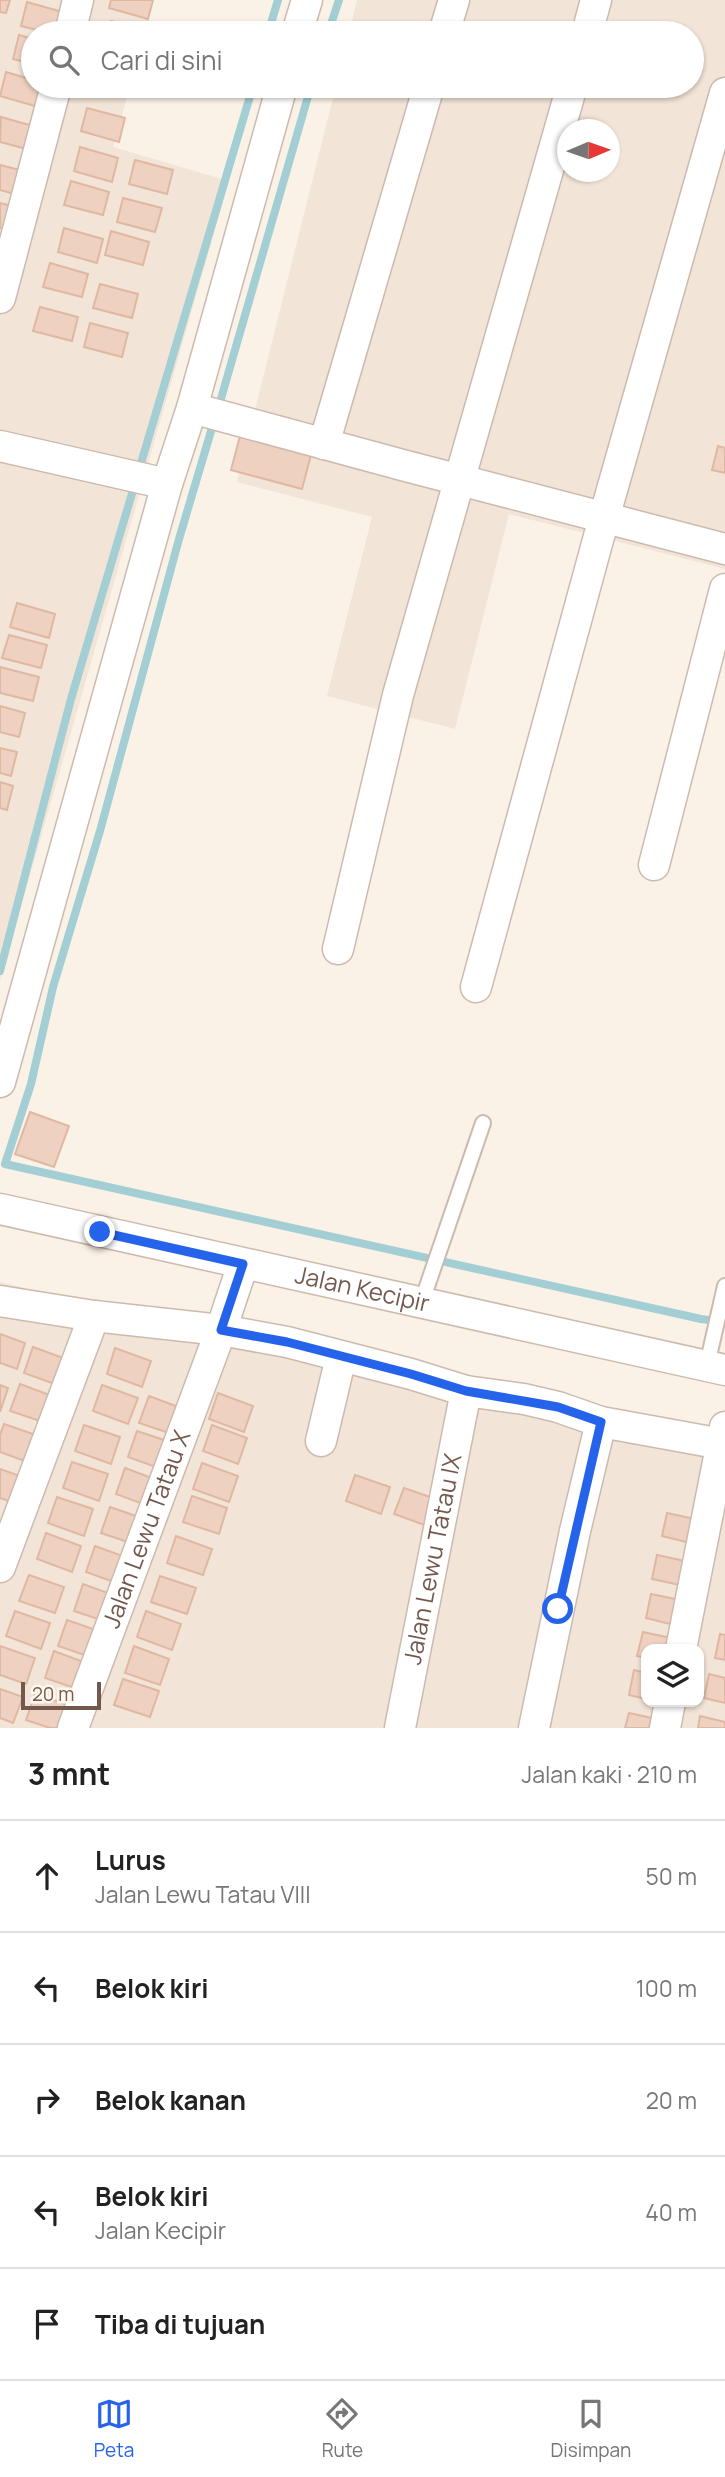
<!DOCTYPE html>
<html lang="id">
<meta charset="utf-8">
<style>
body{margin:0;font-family:Manrope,sans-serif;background:#f6f6f6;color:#222}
.controls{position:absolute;right:21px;bottom:21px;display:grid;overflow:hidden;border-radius:14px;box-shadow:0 2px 5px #0004}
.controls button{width:63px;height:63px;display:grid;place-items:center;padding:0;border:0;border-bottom:2px solid #e0e0e0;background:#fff;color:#222;font:35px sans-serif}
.compass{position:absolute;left:557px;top:119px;width:63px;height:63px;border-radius:50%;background:#fff;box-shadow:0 2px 5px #0004;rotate:88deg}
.scale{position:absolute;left:21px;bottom:18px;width:80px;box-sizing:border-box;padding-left:7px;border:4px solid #73594d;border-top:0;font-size:19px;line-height:24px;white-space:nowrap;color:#73594d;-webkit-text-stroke:5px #fef7ed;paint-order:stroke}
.stop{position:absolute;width:21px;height:21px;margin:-16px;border:5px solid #2563eb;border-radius:50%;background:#fff}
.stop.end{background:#2563eb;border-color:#fff;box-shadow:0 2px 7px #0008}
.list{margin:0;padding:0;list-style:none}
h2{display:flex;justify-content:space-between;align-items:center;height:91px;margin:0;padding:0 28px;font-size:30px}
h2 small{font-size:23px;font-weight:400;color:#767676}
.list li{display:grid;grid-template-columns:46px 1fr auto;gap:21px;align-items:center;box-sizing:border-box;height:112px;padding:0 28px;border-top:2px solid #e0e0e0}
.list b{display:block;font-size:26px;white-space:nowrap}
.list p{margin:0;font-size:23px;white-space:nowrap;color:#767676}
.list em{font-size:23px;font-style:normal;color:#767676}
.icon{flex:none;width:38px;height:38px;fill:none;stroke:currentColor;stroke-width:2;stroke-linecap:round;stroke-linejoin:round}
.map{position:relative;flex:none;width:725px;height:1728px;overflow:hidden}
.search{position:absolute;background:#fff;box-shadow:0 2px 5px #0004;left:21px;right:21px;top:21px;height:77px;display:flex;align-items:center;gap:18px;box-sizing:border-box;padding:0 24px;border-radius:38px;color:#767676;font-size:26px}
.sheet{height:651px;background:#fff}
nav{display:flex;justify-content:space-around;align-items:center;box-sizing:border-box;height:98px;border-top:2px solid #e0e0e0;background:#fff;font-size:19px;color:#767676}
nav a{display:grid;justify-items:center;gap:4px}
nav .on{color:#2563eb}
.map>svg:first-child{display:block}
.residential{fill:#f2e4d6;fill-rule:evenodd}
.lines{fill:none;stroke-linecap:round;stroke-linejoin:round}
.stream{stroke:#a3ced4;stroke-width:8}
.building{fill:#eed1c0;stroke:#e0b8a2;stroke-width:2}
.service-casing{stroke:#ccbaae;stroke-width:18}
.minor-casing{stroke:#ccbaae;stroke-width:33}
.service{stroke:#fff;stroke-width:14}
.minor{stroke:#fff;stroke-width:30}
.route{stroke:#2563eb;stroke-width:9}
.labels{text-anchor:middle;stroke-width:7;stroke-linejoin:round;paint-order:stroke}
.street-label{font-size:24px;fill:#73594d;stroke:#fef7ed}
</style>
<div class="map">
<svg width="725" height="1728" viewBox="0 0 725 1728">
<rect width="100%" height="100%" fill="#fbf2e7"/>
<g class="residential">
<polygon points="0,0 154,0 145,33 33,33 33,86 130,86 113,147 229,181 0,980"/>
<path d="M357,0h368v569l-216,-55 -54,215 -128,-33 45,-179 -135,-35 99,-396h356v-53h-343zM568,130h42v42h-42z"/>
<path d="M0,1282l232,57 493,106v283h-725zM646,1649h53v53h-53z"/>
</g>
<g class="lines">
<g class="stream">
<polyline points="268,33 278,0"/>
<polyline points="328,33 339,0"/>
<polyline points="218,409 311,86"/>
<polyline points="214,421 179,539 100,831 53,987 31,1084 5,1164 701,1319 725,1322"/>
<polyline points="0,971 71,699 253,86"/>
</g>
</g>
<g class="building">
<polygon points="0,0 10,0 6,13 0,12"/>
<polygon points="111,0 153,0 148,19 109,8"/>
<polygon points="27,2 66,13 60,33 49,33 21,26"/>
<polygon points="111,21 149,32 149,33 108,33"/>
<polygon points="19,35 33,39 33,64 13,59"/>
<polygon points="6,72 33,80 33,86 44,86 38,107 0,96"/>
<polygon points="97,86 135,86 133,96"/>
<polygon points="87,108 125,118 119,142 81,131"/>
<polygon points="1,117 40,128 34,151 0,142"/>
<polygon points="80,147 118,158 112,182 74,171"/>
<polygon points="135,160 173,170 167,194 129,184"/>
<polygon points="0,165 24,171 18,195 0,190"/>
<polygon points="71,181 109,192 103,215 64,205"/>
<polygon points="123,198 162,208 155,232 117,222"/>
<polygon points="0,203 16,207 9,231 0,228"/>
<polygon points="64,228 103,239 97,263 58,252"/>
<polygon points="111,231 149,242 143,265 105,255"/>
<polygon points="50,263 88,274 82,297 43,287"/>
<polygon points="100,284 138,294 132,318 93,308"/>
<polygon points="40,307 78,317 72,341 33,331"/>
<polygon points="90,323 128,333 122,357 84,347"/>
<polygon points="240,436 311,455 302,489 231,470"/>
<polygon points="718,446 725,448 725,473 712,470"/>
<polygon points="17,603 55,614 49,638 10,627"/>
<polygon points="9,635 47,645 41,668 2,658"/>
<polygon points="0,667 39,677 33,701 0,693"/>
<polygon points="0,706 25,713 19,737 0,732"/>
<polygon points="0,748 17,752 11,776 0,773"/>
<polygon points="0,782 13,786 7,810 0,808"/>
<polygon points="30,1112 69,1126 54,1167 15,1154"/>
<polygon points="0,1334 25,1343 17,1369 0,1363"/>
<polygon points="33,1347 69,1360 60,1386 24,1373"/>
<polygon points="115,1348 151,1361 142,1387 107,1374"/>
<polygon points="20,1384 55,1397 46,1423 10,1411"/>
<polygon points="0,1385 8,1388 0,1412"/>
<polygon points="102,1385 138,1398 128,1424 93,1411"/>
<polygon points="218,1393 253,1406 244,1432 209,1419"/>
<polygon points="149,1396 184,1409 175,1435 139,1423"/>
<polygon points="4,1424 39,1436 30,1463 0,1452 0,1435"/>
<polygon points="84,1425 120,1437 111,1464 75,1451"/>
<polygon points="212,1425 247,1438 238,1464 203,1451"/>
<polygon points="137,1431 173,1443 164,1470 128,1457"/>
<polygon points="72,1462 108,1474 99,1501 63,1488"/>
<polygon points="202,1463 238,1476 229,1502 193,1489"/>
<polygon points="125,1468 160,1481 151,1507 116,1494"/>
<polygon points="0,1469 23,1477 14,1503 0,1498"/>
<polygon points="355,1475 390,1487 381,1514 346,1501"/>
<polygon points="404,1488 439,1500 430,1527 394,1514"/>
<polygon points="192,1496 227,1508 219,1534 183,1522"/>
<polygon points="57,1497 93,1509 84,1536 48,1523"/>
<polygon points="110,1507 145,1519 137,1545 101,1533"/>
<polygon points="667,1513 695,1519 690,1543 662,1536"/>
<polygon points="46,1533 81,1546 72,1572 37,1559"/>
<polygon points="176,1536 212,1549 203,1575 167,1563"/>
<polygon points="95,1546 131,1559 122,1585 86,1572"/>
<polygon points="657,1555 685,1561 680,1585 652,1579"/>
<polygon points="29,1575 64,1587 55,1613 19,1601"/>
<polygon points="160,1576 196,1588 187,1614 151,1602"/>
<polygon points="83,1584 119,1597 110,1623 74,1611"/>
<polygon points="651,1594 680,1600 674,1625 646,1618"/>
<polygon points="15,1611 50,1623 41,1649 6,1636"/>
<polygon points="146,1611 181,1624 172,1650 137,1637"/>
<polygon points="67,1620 102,1632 93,1658 58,1646"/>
<polygon points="643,1632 671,1638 668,1649 646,1649 646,1658 637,1656"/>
<polygon points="720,1634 725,1635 725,1660 715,1658"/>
<polygon points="0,1646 35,1658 26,1684 0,1675"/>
<polygon points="134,1646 169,1659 160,1685 125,1673"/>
<polygon points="54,1651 89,1664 80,1690 45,1678"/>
<polygon points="634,1670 646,1673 646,1699 629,1695"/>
<polygon points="709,1674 725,1678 725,1703 704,1698"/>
<polygon points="123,1679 159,1691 150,1717 114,1705"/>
<polygon points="0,1689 23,1697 13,1723 0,1718"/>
<polygon points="35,1694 71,1706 63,1728 50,1728 26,1720"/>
<polygon points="629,1713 657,1719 655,1728 625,1728"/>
<polygon points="700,1716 725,1722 725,1728 698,1728"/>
</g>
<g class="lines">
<g class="service-casing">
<g id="service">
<polyline points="421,1304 483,1123"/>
<polyline points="707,1365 725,1286"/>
</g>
</g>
<g class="minor-casing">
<g id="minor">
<polyline points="70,33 78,0"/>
<polyline points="297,33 307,0"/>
<polyline points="444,33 454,0"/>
<polyline points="587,33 596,0"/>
<polyline points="0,298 56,86"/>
<polyline points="192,408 406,466 725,549"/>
<polyline points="324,444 429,86"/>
<polyline points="0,446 167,484"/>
<polyline points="654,865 725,589"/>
<polyline points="338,949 398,695 572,86"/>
<polyline points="476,987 604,518 725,93"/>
<polyline points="0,1082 167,484 192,408 282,86"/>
<path id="s1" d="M0,1209l725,161"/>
<polyline points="0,1301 94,1316 221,1330 287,1342 411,1374 466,1391 524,1399 558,1407 601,1422 722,1444"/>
<polyline points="321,1441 341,1357"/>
<polyline points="0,1567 94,1316"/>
<polyline points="681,1649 725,1427"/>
<path id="s2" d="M73,1728l148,-398 22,-66"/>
<path id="s3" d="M400,1728l66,-337"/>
<polyline points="534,1728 575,1531 601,1422"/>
<polyline points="665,1728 670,1702"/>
</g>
</g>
<use href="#service" class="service"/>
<use href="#minor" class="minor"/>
</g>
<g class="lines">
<polyline class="route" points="100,1232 243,1264 221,1330 287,1342 411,1374 466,1391 558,1407 601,1422 558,1609"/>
</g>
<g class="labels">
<g class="street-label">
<text dy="8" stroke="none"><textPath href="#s1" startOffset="371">Jalan Kecipir</textPath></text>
<text dy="8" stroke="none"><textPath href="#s2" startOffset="212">Jalan Lewu Tatau X</textPath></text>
<text dy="8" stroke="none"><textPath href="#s3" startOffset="172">Jalan Lewu Tatau IX</textPath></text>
</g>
</g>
</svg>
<div class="controls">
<button><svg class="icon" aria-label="layers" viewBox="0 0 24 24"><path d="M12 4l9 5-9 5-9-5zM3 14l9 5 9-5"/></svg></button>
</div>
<svg class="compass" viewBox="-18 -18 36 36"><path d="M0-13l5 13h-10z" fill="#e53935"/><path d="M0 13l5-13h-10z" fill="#767676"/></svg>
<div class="scale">20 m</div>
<div class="stop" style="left:558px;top:1609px"></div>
<div class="stop end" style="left:100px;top:1232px"></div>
<div class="search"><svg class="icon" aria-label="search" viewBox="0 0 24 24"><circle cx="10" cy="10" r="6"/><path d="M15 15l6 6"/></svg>Cari di sini</div>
</div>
<section class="sheet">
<h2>3 mnt<small>Jalan kaki · 210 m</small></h2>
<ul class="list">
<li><svg class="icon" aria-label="ahead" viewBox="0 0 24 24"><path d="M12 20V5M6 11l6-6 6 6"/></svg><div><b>Lurus</b><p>Jalan Lewu Tatau VIII</p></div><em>50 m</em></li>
<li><svg class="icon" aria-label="left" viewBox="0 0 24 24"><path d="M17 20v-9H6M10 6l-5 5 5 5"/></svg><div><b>Belok kiri</b></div><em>100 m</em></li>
<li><svg class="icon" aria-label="right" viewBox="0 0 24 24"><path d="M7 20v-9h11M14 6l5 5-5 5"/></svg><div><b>Belok kanan</b></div><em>20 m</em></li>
<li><svg class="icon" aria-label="left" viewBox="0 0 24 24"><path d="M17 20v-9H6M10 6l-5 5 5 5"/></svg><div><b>Belok kiri</b><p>Jalan Kecipir</p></div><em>40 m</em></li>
<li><svg class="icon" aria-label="arrive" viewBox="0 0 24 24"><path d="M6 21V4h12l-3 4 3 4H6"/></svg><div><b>Tiba di tujuan</b></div></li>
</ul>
</section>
<nav>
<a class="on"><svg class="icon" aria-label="map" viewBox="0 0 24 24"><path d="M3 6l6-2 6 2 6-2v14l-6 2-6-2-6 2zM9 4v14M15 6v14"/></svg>Peta</a>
<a><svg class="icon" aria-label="directions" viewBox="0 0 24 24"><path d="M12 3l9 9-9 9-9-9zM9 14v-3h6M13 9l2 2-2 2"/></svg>Rute</a>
<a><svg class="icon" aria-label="saved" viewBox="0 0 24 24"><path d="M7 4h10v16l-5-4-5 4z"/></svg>Disimpan</a>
</nav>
